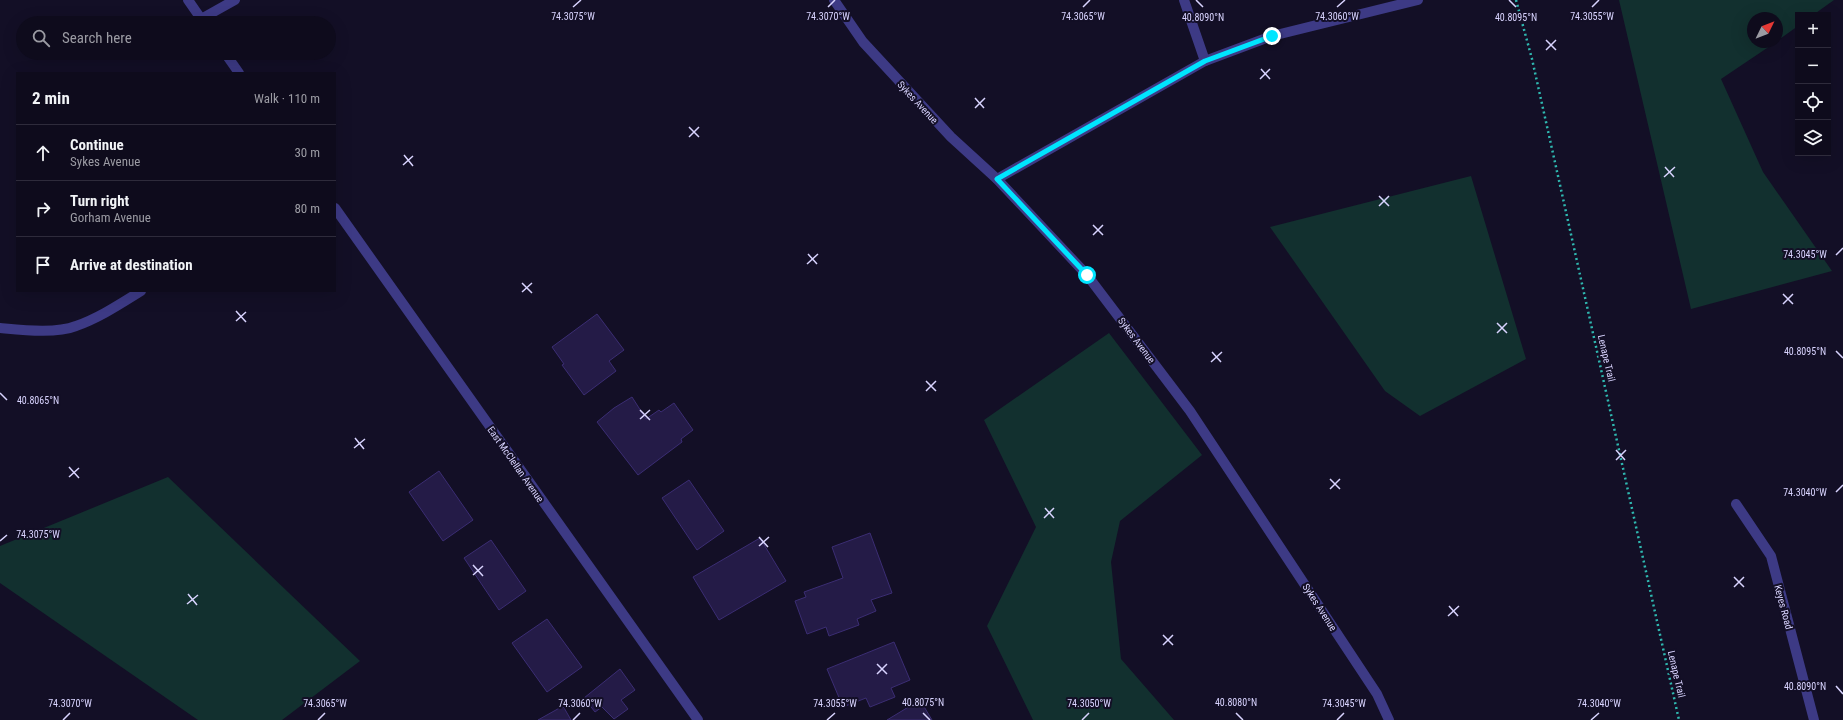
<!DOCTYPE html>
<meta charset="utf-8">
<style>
body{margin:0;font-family:"Roboto Condensed",sans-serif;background:#1c1929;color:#f1f3f6}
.controls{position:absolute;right:12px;top:12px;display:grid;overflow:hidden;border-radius:0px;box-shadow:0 4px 16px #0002}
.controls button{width:36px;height:36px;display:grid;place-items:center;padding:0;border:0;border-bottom:1px solid #2e2b3b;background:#0e0b1c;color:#f1f3f6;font:20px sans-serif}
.compass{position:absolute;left:1747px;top:12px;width:36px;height:36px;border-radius:50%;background:#0e0b1c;box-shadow:0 4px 16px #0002;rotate:47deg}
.stop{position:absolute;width:12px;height:12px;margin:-9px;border:3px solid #00e5ff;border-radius:50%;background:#fff}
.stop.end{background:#00e5ff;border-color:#fff;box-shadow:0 1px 4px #0008}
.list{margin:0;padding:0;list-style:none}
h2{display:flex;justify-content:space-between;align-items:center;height:52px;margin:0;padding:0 16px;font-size:17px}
h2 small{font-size:13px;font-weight:400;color:#9b9ba3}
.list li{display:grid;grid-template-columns:26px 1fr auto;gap:12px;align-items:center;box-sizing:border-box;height:56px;padding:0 16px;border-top:1px solid #2e2b3b}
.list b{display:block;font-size:15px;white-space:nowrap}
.list p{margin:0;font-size:13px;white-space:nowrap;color:#9b9ba3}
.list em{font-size:13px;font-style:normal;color:#9b9ba3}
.icon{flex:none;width:22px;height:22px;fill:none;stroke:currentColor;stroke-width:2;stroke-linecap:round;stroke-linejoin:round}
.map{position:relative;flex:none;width:1843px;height:720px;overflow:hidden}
.search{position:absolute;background:#0e0b1c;box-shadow:0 4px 16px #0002;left:16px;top:16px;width:320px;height:44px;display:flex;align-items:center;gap:10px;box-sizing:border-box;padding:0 14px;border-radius:22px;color:#9b9ba3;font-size:15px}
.panel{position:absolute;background:#0e0b1c;box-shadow:0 4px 16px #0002;left:16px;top:72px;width:320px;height:220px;border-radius:0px}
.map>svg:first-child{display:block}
.green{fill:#12302f}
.building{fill:#241b47;stroke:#3b2d73}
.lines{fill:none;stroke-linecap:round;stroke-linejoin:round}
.path{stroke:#2fb8b0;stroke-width:2.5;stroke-dasharray:2 3;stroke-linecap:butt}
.minor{stroke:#3d3a85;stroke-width:10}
.route{stroke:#00e5ff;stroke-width:5}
.ticks{fill:none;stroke:#d9d4ff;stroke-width:1.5}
.labels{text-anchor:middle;stroke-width:4;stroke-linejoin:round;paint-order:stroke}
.street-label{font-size:10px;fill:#d9d4ff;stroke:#130f26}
.ticks-label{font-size:10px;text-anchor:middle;fill:#d9d4ff;stroke:#130f26;stroke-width:4;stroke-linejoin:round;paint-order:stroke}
</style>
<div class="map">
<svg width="1843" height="720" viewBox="0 0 1843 720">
<rect width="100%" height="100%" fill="#130f26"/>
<g class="green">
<polygon points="1619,0 1834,0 1813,15 1798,15 1798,26 1777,41 1777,18 1753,18 1753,42 1776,42 1721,79 1763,172 1832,271 1691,309"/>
<polygon points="1471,176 1526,359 1420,416 1385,391 1270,227"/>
<polygon points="1109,333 1202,455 1120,521 1111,562 1121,659 1174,720 1033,720 987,626 1036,527 984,420"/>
<polygon points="168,477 360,661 282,720 198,720 0,583 0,546"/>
</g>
<g class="building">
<polygon points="597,314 624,350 609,361 616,371 584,395 562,365 564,364 552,347"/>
<polygon points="632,397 646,419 659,410 661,412 674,403 693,430 681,439 682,442 638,475 597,422 614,408"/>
<polygon points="439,471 473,520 443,541 409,492"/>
<polygon points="689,480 724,531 697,550 662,498"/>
<polygon points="870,533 892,593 871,600 876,611 857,619 859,625 829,636 826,627 807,634 795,601 806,597 804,592 843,578 832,547"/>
<polygon points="760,538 786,581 719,620 693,577"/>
<polygon points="491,540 526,591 499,610 464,558"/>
<polygon points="547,619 582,667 547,692 512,643"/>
<polygon points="894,642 910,680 891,688 895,697 870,707 866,698 843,707 827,669"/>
<polygon points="620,669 635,690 621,700 628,709 614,719 602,707 595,712 584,698"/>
<polygon points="920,700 932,720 887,720"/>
<polygon points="563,706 571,720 538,720"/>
</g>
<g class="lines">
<polyline class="path" points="1516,0 1532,59 1679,720"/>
<g class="minor">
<polyline points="188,0 204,23"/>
<polyline points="834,0 863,42 951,137 997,179 1087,275 1190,411 1377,694 1389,720"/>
<polyline points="1184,0 1205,61"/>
<polyline points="201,19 235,0"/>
<polyline points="225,53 239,73"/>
<polyline points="997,179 1205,61 1272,36 1418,0"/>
<polyline points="335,208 698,720"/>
<path d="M0,328c22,2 56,6 76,-2 23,-8 44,-22 65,-35"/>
<polyline points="1736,504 1771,556 1814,720"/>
</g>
</g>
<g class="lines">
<polyline class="route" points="1087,275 997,179 1205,61 1272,36"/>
</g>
<path class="ticks" d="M1196,0l7,7M1509,0l7,7M573,7l8,-7M828,7l7,-7M1083,7l7,-7M1337,7l8,-7M1592,7l7,-7M1546,40l10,10M1546,50l10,-10M1261,69l9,10M1260,79l10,-10M975,98l9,10M975,108l10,-10M689,127l10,10M689,137l10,-10M404,155l9,11M403,165l10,-9M1665,167l9,10M1664,177l11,-10M1379,196l10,10M1379,206l10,-10M1093,225l10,10M1093,235l10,-10M808,254l9,10M1836,255l7,-7M807,264l11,-10M522,283l10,10M522,292l10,-9M1783,294l10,10M1783,304l10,-10M236,311l10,11M236,321l10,-9M1497,323l10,10M1497,333l10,-10M1836,351l7,7M1212,352l9,10M1211,362l11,-10M926,381l10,10M926,391l10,-10M0,393l7,7M640,410l10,10M640,419l10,-9M355,438l9,11M354,448l11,-9M1616,450l9,10M1616,460l10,-10M69,467l10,11M69,477l10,-9M1330,479l10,10M1330,489l10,-10M1836,492l7,-7M1045,508l9,10M1044,518l10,-10M759,537l9,10M0,541l7,-6M759,546l10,-9M473,565l10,11M473,575l10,-9M1734,577l10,10M1734,587l10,-10M188,594l9,11M187,604l11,-9M1449,606l9,10M1448,616l11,-10M1163,635l10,10M1163,645l10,-10M877,664l10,10M877,674l10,-10M1836,686l7,8M923,713l7,7M1236,713l7,7M63,720l7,-7M318,720l7,-7M573,720l7,-7M827,720l8,-7M1082,720l7,-7M1337,720l7,-7M1591,720l8,-7"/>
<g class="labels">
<g class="street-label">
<text transform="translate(918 102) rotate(47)" y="4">Sykes Avenue</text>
<text transform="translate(1137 340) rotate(53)" y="4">Sykes Avenue</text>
<text transform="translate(1607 358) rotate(77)" y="4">Lenape Trail</text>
<text transform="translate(516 464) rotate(55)" y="4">East McClellan Avenue</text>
<text transform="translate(1320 607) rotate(57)" y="4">Sykes Avenue</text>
<text transform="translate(1784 607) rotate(75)" y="4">Keyes Road</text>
<text transform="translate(1677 674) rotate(77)" y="4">Lenape Trail</text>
</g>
</g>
<g class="ticks-label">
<text x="573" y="20">74.3075°W</text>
<text x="828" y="20">74.3070°W</text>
<text x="1083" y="20">74.3065°W</text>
<text x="1337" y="20">74.3060°W</text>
<text x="1592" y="20">74.3055°W</text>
<text x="1203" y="21">40.8090°N</text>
<text x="1516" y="21">40.8095°N</text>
<text x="1805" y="258">74.3045°W</text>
<text x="1805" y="355">40.8095°N</text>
<text x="38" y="404">40.8065°N</text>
<text x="1805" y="496">74.3040°W</text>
<text x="38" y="538">74.3075°W</text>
<text x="1805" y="690">40.8090°N</text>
<text x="923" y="706">40.8075°N</text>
<text x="1236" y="706">40.8080°N</text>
<text x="70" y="707">74.3070°W</text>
<text x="325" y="707">74.3065°W</text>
<text x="580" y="707">74.3060°W</text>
<text x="835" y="707">74.3055°W</text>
<text x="1089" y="707">74.3050°W</text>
<text x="1344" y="707">74.3045°W</text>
<text x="1599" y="707">74.3040°W</text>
</g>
</svg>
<div class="controls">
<button>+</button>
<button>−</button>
<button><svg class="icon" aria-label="locate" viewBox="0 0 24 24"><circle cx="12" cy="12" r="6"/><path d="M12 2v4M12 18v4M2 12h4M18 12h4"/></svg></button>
<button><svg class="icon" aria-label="layers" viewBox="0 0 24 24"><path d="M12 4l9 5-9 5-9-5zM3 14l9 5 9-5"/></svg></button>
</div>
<svg class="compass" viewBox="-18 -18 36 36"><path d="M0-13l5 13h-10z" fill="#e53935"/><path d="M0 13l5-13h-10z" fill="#9b9ba3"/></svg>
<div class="stop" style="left:1087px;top:275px"></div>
<div class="stop end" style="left:1272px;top:36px"></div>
<div class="search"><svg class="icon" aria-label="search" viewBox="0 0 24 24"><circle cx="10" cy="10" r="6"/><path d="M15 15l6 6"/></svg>Search here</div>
<section class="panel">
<h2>2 min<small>Walk · 110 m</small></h2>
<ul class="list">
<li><svg class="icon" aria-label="ahead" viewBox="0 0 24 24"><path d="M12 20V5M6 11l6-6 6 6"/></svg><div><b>Continue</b><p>Sykes Avenue</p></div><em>30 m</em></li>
<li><svg class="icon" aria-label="right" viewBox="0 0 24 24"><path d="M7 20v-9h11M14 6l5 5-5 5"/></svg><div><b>Turn right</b><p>Gorham Avenue</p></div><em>80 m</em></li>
<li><svg class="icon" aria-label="arrive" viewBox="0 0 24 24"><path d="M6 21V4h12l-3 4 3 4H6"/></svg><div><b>Arrive at destination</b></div></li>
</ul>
</section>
</div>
